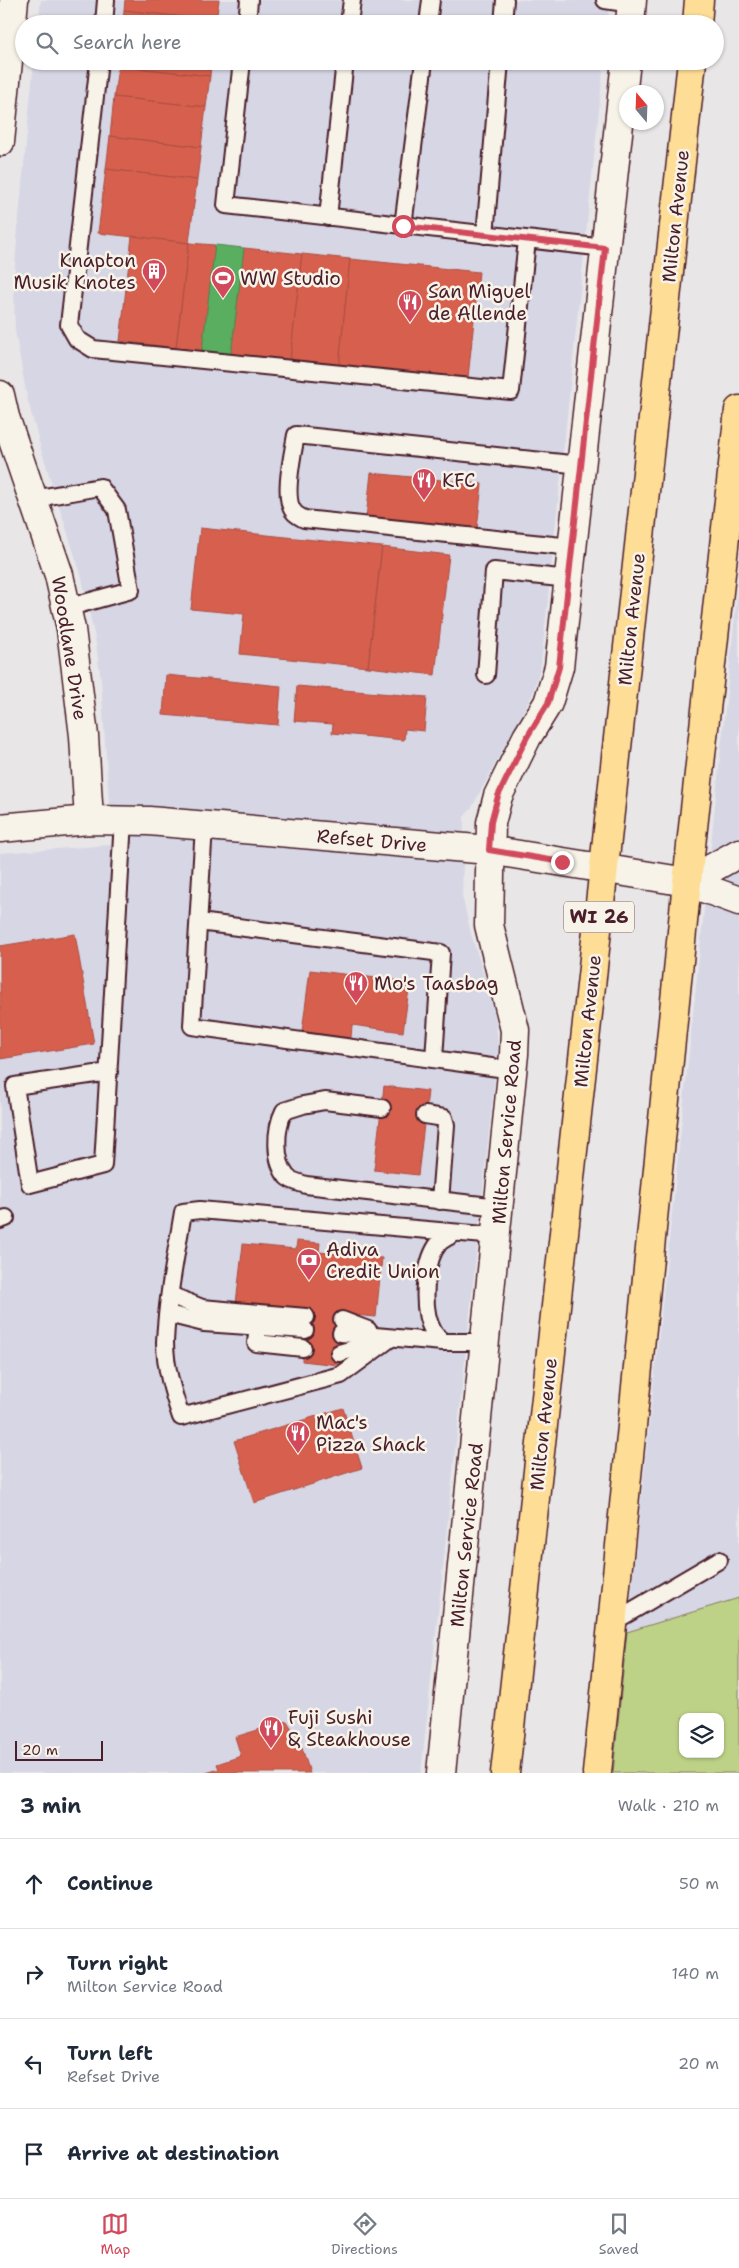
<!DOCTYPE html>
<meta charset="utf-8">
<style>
body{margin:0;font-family:"Shantell Sans",sans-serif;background:#f6f6f7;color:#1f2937}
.controls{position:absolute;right:15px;bottom:15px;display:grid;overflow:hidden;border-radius:10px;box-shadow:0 1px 4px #0004}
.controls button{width:45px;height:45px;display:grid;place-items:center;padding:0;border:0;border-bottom:1px solid #e0e1e3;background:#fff;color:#1f2937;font:25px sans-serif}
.compass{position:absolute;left:619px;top:85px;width:45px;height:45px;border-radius:50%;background:#fff;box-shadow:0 1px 4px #0004;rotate:341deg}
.scale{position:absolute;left:15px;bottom:12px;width:88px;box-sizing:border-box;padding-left:5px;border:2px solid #4a1f2b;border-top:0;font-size:14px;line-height:18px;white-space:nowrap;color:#4a1f2b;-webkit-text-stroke:4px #f7f3e8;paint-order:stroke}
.stop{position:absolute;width:15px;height:15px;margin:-11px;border:4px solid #d1495b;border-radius:50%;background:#fff}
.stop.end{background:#d1495b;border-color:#fff;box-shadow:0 1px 5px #0008}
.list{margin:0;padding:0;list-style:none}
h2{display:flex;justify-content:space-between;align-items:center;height:65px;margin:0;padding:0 20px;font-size:21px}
h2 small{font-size:16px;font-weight:400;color:#747a83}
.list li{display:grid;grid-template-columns:32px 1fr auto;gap:15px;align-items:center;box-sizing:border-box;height:90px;padding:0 20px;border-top:1px solid #e0e1e3}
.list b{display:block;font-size:19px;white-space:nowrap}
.list p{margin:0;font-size:16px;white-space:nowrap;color:#747a83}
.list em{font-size:16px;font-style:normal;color:#747a83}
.icon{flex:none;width:28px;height:28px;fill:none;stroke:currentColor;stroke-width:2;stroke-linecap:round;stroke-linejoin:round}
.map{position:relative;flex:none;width:739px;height:1773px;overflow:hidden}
.search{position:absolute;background:#fff;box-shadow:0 1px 4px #0004;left:15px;right:15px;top:15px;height:55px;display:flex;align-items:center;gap:12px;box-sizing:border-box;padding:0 18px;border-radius:28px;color:#747a83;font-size:19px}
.sheet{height:425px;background:#fff}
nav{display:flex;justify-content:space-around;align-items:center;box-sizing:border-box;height:70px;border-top:1px solid #e0e1e3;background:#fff;font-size:14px;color:#747a83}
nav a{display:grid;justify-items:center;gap:2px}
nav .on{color:#d1495b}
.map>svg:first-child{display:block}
.built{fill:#d6d6e5}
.green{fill:#bed287;stroke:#847859;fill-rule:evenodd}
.shops{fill:#d6604d;stroke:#ac4c43}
.public{fill:#5aae61;stroke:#558351}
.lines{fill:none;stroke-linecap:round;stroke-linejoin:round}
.service-casing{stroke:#4a1f2b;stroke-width:20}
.minor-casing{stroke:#4a1f2b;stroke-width:31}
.primary-casing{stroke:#4a1f2b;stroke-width:31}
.service{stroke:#f7f3e8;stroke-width:16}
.minor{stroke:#f7f3e8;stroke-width:28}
.primary{stroke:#fedd96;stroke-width:28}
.route{stroke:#d1495b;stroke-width:6}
.labels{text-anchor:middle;stroke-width:5;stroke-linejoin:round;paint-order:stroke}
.shield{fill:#f7f3e8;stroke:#7e5f64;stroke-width:1}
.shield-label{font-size:18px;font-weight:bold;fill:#4a1f2b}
.street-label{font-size:19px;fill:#4a1f2b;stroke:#f7f3e8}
.poi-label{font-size:19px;fill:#4a1f2b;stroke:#f7f3e8;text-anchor:start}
</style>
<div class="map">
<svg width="739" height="1773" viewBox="0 0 739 1773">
<rect width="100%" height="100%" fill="#e8e6e7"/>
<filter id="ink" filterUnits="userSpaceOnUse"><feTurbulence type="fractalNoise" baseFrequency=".02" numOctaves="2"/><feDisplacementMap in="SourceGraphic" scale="10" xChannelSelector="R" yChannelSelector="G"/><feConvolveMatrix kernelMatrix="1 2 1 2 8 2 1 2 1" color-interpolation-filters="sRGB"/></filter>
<g filter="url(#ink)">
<g class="built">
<polygon points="41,0 610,0 607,24 38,24"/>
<polygon points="34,61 604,61 541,664 533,693 472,807 464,817 462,896 471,934 488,988 496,1022 498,1047 421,1773 0,1773 0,853 112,845 101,680 96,643 82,578 41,449 27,397 15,330 14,282 18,228"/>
<polygon points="739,578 739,1598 627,1632 678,1158"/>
</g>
<path class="green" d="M739,1598v175h-126l14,-141zM683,1717h37v37h-37z"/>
<g class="shops">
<polygon points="125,0 219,0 216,21 124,10"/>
<polygon points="124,10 216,21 216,24 123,24"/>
<polygon points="118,61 211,61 210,76 118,66"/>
<polygon points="118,66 210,76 206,107 114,97"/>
<polygon points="114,97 206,107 201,147 110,136"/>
<polygon points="110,136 201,147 197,180 106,169"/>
<polygon points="106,169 197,180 189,243 98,233"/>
<polygon points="132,236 189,243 176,348 120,341"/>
<polygon points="189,243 215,245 202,351 176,348"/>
<polygon points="244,248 302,254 290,361 231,354"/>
<polygon points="302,254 350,259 339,366 290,361"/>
<polygon points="350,259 479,272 468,378 339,366"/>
<polygon points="371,473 482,484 477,529 366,518"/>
<polygon points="200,528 382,547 368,667 240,654 244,614 191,609"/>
<polygon points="382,547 449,555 435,675 368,667"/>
<polygon points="166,675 281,686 278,725 163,715"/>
<polygon points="297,686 427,697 424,731 405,729 404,740 332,733 333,724 294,721"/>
<polygon points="75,934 94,1044 0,1059 0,946"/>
<polygon points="310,970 410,982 403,1032 352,1025 351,1038 302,1032"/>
<polygon points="384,1086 428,1091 418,1175 374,1170"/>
<polygon points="297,1241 320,1243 319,1252 382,1258 376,1317 343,1314 338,1365 302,1361 307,1310 236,1303 243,1244 296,1249"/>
<polygon points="343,1408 362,1468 254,1503 234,1441"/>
<polygon points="287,1721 300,1742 310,1773 206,1773 219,1769 217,1764 241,1756 235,1737"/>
</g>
<polygon class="public" points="215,245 244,248 231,354 202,351"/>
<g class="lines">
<g class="service-casing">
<g id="service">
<polyline points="605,0 632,4"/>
<polyline points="104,24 106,0"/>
<polyline points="247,24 249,0"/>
<polyline points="349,24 352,0"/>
<polyline points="428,24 431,0"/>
<polyline points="503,24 505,0"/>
<polyline points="99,61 69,325 77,339 93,349 511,391 527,240"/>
<polyline points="242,61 226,205 605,248"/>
<polyline points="328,217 345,61"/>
<polyline points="403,226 424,61"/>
<polyline points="485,235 500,61"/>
<polyline points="33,499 100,487 117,510 131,590 66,608"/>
<path d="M572,547l-268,-28c-3,-2 -8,-4 -10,-7 -12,-13 -1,-59 2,-77l285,30"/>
<polyline points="486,675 494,571 569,579"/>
<polyline points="204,826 192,1026 513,1070"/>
<polyline points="199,922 441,953 434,1059"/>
<path d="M109,1072l-94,14 15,98 73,-19c7,-115 13,-230 20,-345"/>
<path d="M382,1108l-57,-7 -22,4 -19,6c-9,18 -10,50 3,66 4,4 13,6 19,8l193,22"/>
<polyline points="425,1115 444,1118 446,1125 440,1201"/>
<polyline points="0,1220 6,1218"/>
<polyline points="170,1295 202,1308 306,1317"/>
<polyline points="168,1314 204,1323 305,1330"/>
<polyline points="342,1320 368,1330"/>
<polyline points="258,1327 256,1343 303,1348"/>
<polyline points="341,1333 443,1342 485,1342"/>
<path d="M391,1338l-50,37 -160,42c-8,-24 -16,-50 -16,-75 2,-44 11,-87 18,-130l17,-2 296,26"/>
<path d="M443,1342c-3,-3 -8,-7 -10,-11 -12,-21 -9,-70 6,-88 4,-4 11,-7 16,-10"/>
<polyline points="339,1353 382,1341"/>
<polyline points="613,1622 719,1560"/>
</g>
</g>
<g class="minor-casing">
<g id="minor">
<polyline points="630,24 632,0"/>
<polyline points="0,142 14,0"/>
<polyline points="0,395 5,417 59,575 71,629 84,736 89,820"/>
<polyline points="0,828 89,820 149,821 489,850 687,882 739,901"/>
<polyline points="687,882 739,853"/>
<polyline points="441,1773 514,1054 515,1030 489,925 491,823 498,796 527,737 548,703 559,667 626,61"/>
</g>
</g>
<g class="primary-casing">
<g id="primary">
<polyline points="697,24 699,0"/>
<polyline points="505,1773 692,61"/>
<polyline points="597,1773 687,882 739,410"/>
</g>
</g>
<use href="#service" class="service"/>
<use href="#minor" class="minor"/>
<use href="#primary" class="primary"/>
</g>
</g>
<g class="lines" filter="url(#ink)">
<polyline class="route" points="403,226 605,248 559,667 548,703 527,737 498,796 491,822 489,850 562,862"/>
</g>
<defs>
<g id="building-pin" transform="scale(1.25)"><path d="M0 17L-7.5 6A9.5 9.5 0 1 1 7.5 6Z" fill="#d1495b" stroke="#f7f3e8"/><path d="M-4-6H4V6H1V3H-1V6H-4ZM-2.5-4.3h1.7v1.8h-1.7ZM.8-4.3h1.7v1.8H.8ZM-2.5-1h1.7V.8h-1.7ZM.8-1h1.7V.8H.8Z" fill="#fff"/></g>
<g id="stadium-pin" transform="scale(1.25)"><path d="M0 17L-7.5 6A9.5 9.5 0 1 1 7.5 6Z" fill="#d1495b" stroke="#f7f3e8"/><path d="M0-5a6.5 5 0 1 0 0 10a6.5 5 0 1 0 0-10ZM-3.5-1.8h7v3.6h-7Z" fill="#fff"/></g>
<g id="restaurant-pin" transform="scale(1.25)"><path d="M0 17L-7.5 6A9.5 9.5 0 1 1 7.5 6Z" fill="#d1495b" stroke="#f7f3e8"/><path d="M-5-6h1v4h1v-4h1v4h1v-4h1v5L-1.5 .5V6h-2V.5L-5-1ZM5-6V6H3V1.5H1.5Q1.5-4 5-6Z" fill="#fff"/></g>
<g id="bank-pin" transform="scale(1.25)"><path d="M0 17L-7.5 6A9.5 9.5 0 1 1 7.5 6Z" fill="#d1495b" stroke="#f7f3e8"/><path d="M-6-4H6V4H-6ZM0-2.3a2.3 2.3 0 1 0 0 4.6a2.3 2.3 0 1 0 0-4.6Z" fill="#fff"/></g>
</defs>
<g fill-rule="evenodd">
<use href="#building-pin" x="154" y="271"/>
<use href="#stadium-pin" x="223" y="278"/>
<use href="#restaurant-pin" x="410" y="302"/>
<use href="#restaurant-pin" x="424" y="480"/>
<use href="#restaurant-pin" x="356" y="983"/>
<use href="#bank-pin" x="309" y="1260"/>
<use href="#restaurant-pin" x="298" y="1433"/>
<use href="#restaurant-pin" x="271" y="1728"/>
</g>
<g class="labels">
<rect class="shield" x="564" y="901.5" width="70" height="31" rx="4"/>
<g class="shield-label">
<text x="599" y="923">WI 26</text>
</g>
<g class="street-label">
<text transform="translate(675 216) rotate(-84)" y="7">Milton Avenue</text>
<text transform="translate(631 619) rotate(-84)" y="7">Milton Avenue</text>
<text transform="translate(70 648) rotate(81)" y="7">Woodlane Drive</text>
<text transform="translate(372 840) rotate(5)" y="7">Refset Drive</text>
<text transform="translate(587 1021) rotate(-84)" y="7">Milton Avenue</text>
<text transform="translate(506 1132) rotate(-85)" y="7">Milton Service Road</text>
<text transform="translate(543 1424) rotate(-84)" y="7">Milton Avenue</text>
<text transform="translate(466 1535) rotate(-84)" y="7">Milton Service Road</text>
</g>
<g class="poi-label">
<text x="136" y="267" text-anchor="end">Knapton<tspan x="136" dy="22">Musik Knotes</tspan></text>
<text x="240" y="285">WW Studio</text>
<text x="428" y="298">San Miguel<tspan x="428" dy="22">de Allende</tspan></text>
<text x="442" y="487">KFC</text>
<text x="374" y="990">Mo's Taasbag</text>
<text x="326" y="1256">Adiva<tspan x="326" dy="22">Credit Union</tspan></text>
<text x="316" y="1429">Mac's<tspan x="316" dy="22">Pizza Shack</tspan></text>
<text x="288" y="1724">Fuji Sushi<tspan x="288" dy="22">&amp; Steakhouse</tspan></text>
</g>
</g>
</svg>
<div class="controls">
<button><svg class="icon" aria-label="layers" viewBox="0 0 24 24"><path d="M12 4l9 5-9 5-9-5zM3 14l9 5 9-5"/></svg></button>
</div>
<svg class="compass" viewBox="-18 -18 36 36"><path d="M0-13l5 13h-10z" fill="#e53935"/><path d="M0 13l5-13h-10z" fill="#747a83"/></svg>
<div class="scale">20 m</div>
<div class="stop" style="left:403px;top:226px"></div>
<div class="stop end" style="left:562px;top:862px"></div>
<div class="search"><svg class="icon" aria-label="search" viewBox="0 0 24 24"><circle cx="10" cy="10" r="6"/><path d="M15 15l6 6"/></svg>Search here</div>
</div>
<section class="sheet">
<h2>3 min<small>Walk · 210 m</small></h2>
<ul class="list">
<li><svg class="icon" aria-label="ahead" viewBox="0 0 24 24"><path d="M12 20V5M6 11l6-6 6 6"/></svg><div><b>Continue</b></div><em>50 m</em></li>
<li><svg class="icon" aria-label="right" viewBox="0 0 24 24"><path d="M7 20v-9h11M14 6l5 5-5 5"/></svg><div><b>Turn right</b><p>Milton Service Road</p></div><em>140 m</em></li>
<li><svg class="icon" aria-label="left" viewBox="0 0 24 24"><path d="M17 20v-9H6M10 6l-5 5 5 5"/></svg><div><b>Turn left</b><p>Refset Drive</p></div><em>20 m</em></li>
<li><svg class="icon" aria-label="arrive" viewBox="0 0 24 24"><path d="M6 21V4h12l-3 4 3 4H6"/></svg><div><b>Arrive at destination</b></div></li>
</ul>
</section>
<nav>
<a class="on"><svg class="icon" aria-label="map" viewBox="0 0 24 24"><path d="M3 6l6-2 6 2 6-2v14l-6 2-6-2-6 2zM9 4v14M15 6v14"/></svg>Map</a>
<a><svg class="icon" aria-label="directions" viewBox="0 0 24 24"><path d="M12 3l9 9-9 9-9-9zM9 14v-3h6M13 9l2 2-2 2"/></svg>Directions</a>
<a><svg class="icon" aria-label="saved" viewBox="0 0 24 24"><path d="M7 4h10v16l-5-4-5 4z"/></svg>Saved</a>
</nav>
